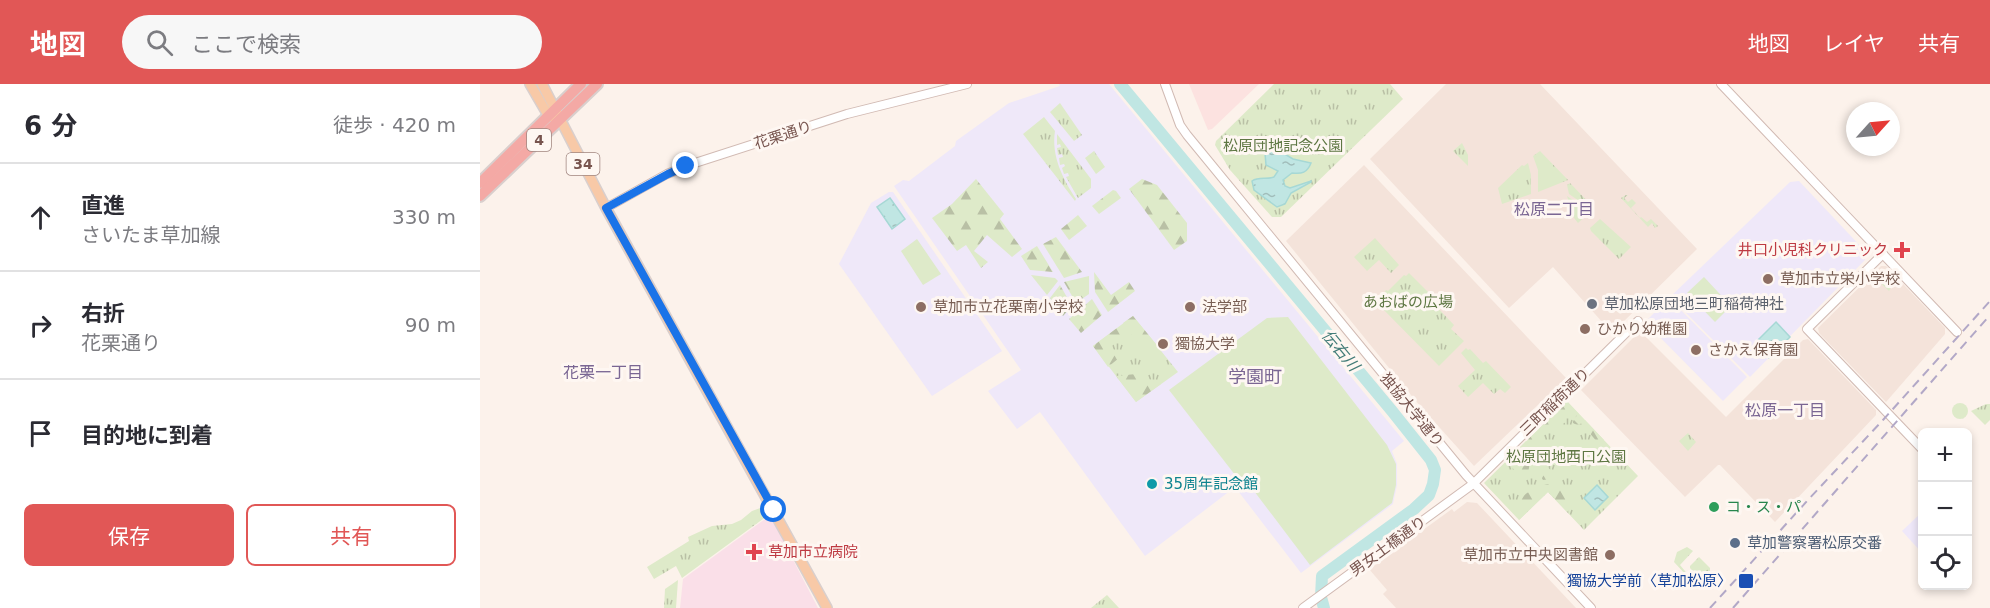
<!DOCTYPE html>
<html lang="ja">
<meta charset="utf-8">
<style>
body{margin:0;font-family:"DejaVu Sans","Noto Sans JP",sans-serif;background:#f7f7f7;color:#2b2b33}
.controls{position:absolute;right:18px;bottom:18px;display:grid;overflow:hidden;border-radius:9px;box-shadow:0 3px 9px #0003}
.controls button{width:54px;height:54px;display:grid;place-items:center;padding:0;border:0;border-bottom:2px solid #e1e1e2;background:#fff;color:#2b2b33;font:30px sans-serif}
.compass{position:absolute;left:1366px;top:18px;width:54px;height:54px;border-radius:50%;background:#fff;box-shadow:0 3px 9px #0003;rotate:63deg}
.stop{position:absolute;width:18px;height:18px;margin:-14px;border:4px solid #1a73e8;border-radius:50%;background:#fff}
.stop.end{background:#1a73e8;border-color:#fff;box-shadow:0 2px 6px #0008}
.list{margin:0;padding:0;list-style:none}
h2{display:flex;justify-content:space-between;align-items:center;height:78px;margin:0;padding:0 24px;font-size:26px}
h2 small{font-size:20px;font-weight:400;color:#7c7c81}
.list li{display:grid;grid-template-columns:39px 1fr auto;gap:18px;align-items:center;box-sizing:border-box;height:108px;padding:0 24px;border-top:2px solid #e1e1e2}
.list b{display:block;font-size:22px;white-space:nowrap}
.list p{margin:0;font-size:20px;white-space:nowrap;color:#7c7c81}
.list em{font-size:20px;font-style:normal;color:#7c7c81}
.actions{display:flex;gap:12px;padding:18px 24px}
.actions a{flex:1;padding:14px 0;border:2px solid #e15756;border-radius:9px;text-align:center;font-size:21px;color:#e15756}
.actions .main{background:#e15756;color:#fff}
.icon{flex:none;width:33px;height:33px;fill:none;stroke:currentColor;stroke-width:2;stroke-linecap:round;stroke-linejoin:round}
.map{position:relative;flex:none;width:1510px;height:524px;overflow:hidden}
header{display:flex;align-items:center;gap:36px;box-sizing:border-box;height:84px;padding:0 30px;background:#e15756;color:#fff}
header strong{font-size:28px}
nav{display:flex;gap:33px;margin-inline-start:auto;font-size:21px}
.search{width:420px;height:54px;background:#f7f7f7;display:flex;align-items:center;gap:15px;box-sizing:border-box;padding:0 21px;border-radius:33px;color:#7c7c81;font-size:22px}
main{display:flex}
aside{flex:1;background:#fff}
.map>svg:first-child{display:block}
.residential{fill:#f4e3da}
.commercial{fill:#fce2e0}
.education{fill:#efe8f9}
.medical{fill:#fadfe8}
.grass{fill:url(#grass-tufts)}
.forest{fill:url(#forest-firs)}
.garden{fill:#deeac9}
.water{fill:url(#water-ripples);stroke:#a6d8d5;stroke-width:1.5}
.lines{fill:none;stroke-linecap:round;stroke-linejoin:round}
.river{stroke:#c0e6e3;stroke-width:12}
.minor-casing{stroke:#d1bab3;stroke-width:10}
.major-casing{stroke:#d9cfcd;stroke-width:12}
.highway-casing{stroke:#d9cfcd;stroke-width:14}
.minor{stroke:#fff;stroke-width:8}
.major{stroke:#f8c9a7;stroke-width:9}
.highway{stroke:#f4a9a5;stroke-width:10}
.rail{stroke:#b2a8c7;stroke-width:2;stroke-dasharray:9 6;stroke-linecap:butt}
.route{stroke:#1a73e8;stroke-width:8}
.health-dot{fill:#e0444e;stroke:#fef7f2;stroke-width:2}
.education-dot{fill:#8d6e63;stroke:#fef7f2;stroke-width:2}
.worship-dot{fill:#6b7280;stroke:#fef7f2;stroke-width:2}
.culture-dot{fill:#0f9aa8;stroke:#fef7f2;stroke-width:2}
.leisure-dot{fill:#2e9e5b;stroke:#fef7f2;stroke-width:2}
.service-dot{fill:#5c6f8a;stroke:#fef7f2;stroke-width:2}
.transit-dot{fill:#1a4fb4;stroke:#fef7f2;stroke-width:2}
.labels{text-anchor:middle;stroke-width:6;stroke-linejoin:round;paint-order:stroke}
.shield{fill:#fef7f2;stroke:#a0857f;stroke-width:1.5}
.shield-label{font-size:14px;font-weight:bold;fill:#77544e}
.street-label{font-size:15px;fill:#77544e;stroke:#fef7f2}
.park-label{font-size:15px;fill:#5e7743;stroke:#fef7f2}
.health-label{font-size:15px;fill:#be3a42;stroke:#fef7f2;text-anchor:end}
.education-label{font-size:15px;fill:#785e54;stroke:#fef7f2;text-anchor:start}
.worship-label{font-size:15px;fill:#5b616d;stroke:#fef7f2;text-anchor:start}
.culture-label{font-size:15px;fill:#0d838f;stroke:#fef7f2;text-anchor:start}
.leisure-label{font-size:15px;fill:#27864d;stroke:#fef7f2;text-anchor:start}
.service-label{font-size:15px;fill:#4e5e75;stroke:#fef7f2;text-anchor:start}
.transit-label{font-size:15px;fill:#164399;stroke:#fef7f2;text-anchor:end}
.neighbourhood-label{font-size:16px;fill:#7a6693;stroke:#fef7f2}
.water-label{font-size:16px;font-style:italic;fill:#427c78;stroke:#fef7f2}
.quarter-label{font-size:18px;fill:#7a6693;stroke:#fef7f2}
</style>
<header>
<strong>地図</strong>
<div class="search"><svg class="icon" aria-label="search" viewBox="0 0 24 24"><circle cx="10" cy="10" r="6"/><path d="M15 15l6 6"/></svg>ここで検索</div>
<nav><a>地図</a><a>レイヤ</a><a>共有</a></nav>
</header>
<main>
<aside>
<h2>6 分<small>徒歩 · 420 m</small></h2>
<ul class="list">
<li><svg class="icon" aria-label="ahead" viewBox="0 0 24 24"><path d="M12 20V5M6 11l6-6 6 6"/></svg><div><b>直進</b><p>さいたま草加線</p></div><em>330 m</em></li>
<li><svg class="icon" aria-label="right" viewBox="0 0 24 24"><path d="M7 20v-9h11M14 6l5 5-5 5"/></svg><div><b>右折</b><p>花栗通り</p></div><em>90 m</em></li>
<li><svg class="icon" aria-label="arrive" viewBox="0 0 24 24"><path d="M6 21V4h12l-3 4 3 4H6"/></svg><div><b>目的地に到着</b></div></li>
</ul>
<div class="actions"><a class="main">保存</a><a>共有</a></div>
</aside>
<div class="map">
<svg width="1510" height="524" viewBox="0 0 1510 524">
<defs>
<pattern id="grass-tufts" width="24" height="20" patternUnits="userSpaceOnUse" patternTransform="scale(1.5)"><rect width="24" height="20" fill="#deeac9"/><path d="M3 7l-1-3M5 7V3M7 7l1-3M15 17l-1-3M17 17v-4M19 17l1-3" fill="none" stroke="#b9c0a5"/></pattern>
<pattern id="forest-firs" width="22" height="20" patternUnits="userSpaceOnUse" patternTransform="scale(1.5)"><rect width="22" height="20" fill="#deeac9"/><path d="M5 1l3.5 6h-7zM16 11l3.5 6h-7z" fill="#b9c0a5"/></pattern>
<pattern id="water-ripples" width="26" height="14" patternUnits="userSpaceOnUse" patternTransform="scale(1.5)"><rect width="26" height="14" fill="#c0e6e3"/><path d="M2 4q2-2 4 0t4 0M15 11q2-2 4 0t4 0" fill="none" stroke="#a1bdba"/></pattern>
</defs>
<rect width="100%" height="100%" fill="#fcf2eb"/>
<g class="residential">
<polygon points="966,0 1060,0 1217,165 1132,249 1073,183 1029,224 890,75"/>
<polygon points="884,81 1086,294 994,382 935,316 806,157"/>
<polygon points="1401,182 1406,182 1465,244 1465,250 1406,318 1339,249 1338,244"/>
<polygon points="1157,250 1163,250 1246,333 1323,256 1328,255 1396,326 1396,331 1295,438 1240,381 1238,381 1205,413 1101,306"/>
<polygon points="987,418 997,419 1096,524 916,524 903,510 907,506 889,485 972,425 974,428"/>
</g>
<polygon class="commercial" points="709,0 779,0 732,45 728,46"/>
<g class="education">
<polygon points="579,0 629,0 924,357 912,367 917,380 917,401 913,420 821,489 755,403 665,472 560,328 537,345 508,307 541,286 414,102 423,96 429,97 475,62 476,57 529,19 580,2"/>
<polygon points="1319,97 1385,167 1385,176 1270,293 1190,213 1310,98"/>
<polygon points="409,108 413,108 522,267 452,312 359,180 391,119"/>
<polygon points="1189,214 1267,293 1243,317 1165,238"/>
<polygon points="1442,428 1442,469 1422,447"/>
</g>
<polygon class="medical" points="289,432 295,441 338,524 200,524 203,495"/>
<g class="grass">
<polygon points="794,0 910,0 923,15 801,133 792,133 750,86 735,61 736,57"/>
<polygon points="580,19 602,51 594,57 570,28"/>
<path d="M564,33l11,14c-4,25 8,48 21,68l-1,2 -52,-67z"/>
<polygon points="577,50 611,95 611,104 598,114 586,93 589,92 588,89 584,90 582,84 585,82 584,80 580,81 579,74 583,73 582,70 578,71 577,64 581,63 580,60 577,61"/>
<polygon points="982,59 988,71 988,82 973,67"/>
<polygon points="614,67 625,83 616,90 605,74"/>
<polygon points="1060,67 1088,96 1058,108 1058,86 1053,72"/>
<polygon points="1048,79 1051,91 1051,110 1022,120 1018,104 1042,81 1044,82"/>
<polygon points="1090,99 1114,124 1112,126 1089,110 1087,101"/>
<polygon points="1146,111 1148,111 1144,114 1148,118 1152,115 1156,119 1151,124 1160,134 1161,133 1167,138 1171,135 1178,142 1175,144 1172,139 1168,143 1141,114"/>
<polygon points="1087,112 1110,128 1098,139 1094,134"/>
<polygon points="1120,135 1151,163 1139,175 1111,147 1110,144"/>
<polygon points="895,154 919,181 911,189 899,176 887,187 874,173"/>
<polygon points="929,189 960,220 957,223 974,241 971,245 984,257 959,282 898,220 901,217 897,213 900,214 906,206 908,207 924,191 926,192"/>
<polygon points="1400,191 1406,192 1411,196 1412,202 1409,207 1396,195"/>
<polygon points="653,232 698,288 656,318 613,262"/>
<polygon points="986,264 988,266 990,265 1003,279 1006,277 1031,303 1025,309 1020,305 1014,310 1003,299 988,313 978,302 995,286 981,269"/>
<polygon points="1087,317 1158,392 1104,446 1068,408 1039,436 1004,399"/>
<circle cx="1480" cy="327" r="8"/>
<polygon points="1506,320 1510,320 1510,336 1505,341 1491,327"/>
<polygon points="1208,349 1216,358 1208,367 1199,357"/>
<polygon points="283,423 287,432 202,494 196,482 174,495 167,483 209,457 208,453 232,442 252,440 261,436 272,427"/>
<polygon points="1207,463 1213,467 1200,481 1214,498 1221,500 1218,504 1194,478 1197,468"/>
<polygon points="1219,473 1230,484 1230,491 1225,495 1219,494 1210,484 1210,482"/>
<polygon points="198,496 196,524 184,524 185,505"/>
<polygon points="627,511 639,524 611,524"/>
</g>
<g class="forest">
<polygon points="496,95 524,130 520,135 542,165 532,173 507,151 494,167 508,178 501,184 486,161 477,167 452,134 472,120"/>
<polygon points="662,95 677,101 707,139 707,157 694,166 649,105"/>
<polygon points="633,106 636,107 641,114 619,130 612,122"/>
<polygon points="598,131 607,142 589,156 581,145"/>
<polygon points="576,153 602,188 584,194 563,160"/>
<polygon points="557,162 573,188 550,186 541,172"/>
<polygon points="614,188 631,211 649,198 655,207 628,228 615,208"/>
<polygon points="551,191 575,194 578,197 567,211"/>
<polygon points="609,192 609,210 596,219 584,198"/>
<polygon points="580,201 592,222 583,232 570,214"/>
<polygon points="612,215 622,231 601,249 589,235"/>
<path d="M653,232l28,34c-18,7 -28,-14 -38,-27z"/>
<polygon points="637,244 642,251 634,256 632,263 639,274 628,283 613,262"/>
<polygon points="656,290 681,300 656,318 636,292"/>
<polygon points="1086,319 1086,338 1065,350 1054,361 1048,355"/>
<polygon points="1092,323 1099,330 1093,335 1099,341 1105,336 1124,356 1119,360 1107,346 1093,339"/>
<polygon points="1046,357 1052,364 1048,390 1040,392 1026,377"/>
<polygon points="1059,374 1078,394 1063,396 1058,388 1053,388"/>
<path d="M1067,400h16l15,17 -11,11 -19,-20 -29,28c-4,-24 8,-29 28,-36z"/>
</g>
<g class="garden">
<polygon points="1060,69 1085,94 1085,97 1082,98 1073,89 1069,88 1066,92 1067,102 1062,104 1056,72"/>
<polygon points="437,155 461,190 443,201 421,167"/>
<polygon points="1224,193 1251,222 1235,238 1207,209"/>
<polygon points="808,233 907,361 916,380 916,401 912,419 830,481 771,403 766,405 689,306 787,234"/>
</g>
<g class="water">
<path d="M793,63l20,12 18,4c-4,10 -9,11 -19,10l-9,7 2,6 5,2 21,-7v1l-20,11 -6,11 -8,3 -23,-17 -2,-9c7,-5 15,-1 22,-4l4,-6 -12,-6 -1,-12z"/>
<polygon points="410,114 425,135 412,145 397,123"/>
<polygon points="1296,238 1310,253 1289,274 1275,259"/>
<polygon points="1117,401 1128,413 1115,426 1104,414"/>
</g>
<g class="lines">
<polyline class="river" points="640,0 912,327 951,376 955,386 953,400 949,411 934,425 842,492 841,513 844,524"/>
<g class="minor-casing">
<g id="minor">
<polyline points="685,0 700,41 707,51 986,391 1111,524"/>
<polyline points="1241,0 1477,248"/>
<polyline points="126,124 187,90 215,79 367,30 487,0"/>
<polyline points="1403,170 1327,245 1442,365"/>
<polyline points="823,524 993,400 1158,237"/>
</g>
</g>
<g class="major-casing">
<g id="major">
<polyline points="50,0 68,31 75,34"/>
<polyline points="62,0 126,124 347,524"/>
</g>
</g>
<g class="highway-casing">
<g id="highway">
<polyline points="0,99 101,0"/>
<polyline points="0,112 117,0"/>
</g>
</g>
<use href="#minor" class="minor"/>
<use href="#major" class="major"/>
<use href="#highway" class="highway"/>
<g class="rail">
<polyline points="1230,524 1327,417 1403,336 1510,217"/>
<polyline points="1253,524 1510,231"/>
</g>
</g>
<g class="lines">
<polyline class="route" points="206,82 188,90 126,124 294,426"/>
</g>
<g class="health-dot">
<path d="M1419 157h6v6h6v6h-6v6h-6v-6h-6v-6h6z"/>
<path d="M271 459h6v6h6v6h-6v6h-6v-6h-6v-6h6z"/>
</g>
<g class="education-dot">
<circle cx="1288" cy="195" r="6"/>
<circle cx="441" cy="223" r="6"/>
<circle cx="710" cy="223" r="6"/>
<circle cx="1105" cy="245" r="6"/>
<circle cx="683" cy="260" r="6"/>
<circle cx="1216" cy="266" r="6"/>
<circle cx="1130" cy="471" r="6"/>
</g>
<circle class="worship-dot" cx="1112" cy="220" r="6"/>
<circle class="culture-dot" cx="672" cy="400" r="6"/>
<circle class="leisure-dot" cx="1234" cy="423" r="6"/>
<circle class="service-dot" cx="1255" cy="459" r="6"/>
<rect class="transit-dot" x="1258" y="489" width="16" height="16" rx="3"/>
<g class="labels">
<g class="shield">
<rect x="47" y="45" width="24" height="22" rx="4.5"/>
<rect x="86.5" y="69" width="33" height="22" rx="4.5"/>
</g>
<g class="shield-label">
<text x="59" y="61">4</text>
<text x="103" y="85">34</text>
</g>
<g class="street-label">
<text transform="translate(303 51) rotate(-18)" y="5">花栗通り</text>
<text transform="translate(1075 318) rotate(-44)" y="5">三町稲荷通り</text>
<text transform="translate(932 326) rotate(51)" y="5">独協大学通り</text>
<text transform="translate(908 462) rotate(-36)" y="5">男女土橋通り</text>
</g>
<g class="park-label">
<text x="803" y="67">松原団地記念公園</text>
<text x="928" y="223">あおばの広場</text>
<text x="1086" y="378">松原団地西口公園</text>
</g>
<g class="health-label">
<text x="1408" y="171">井口小児科クリニック</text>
<text x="288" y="473" text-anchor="start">草加市立病院</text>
</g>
<g class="education-label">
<text x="1300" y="200">草加市立栄小学校</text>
<text x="453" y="228">草加市立花栗南小学校</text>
<text x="722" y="228">法学部</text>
<text x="1117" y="250">ひかり幼稚園</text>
<text x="695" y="265">獨協大学</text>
<text x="1228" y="271">さかえ保育園</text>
<text x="1118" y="476" text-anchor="end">草加市立中央図書館</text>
</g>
<g class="worship-label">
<text x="1124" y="225">草加松原団地三町稲荷神社</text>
</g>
<g class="culture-label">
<text x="684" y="405">35周年記念館</text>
</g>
<g class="leisure-label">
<text x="1246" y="428">コ・ス・パ</text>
</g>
<g class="service-label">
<text x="1267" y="464">草加警察署松原交番</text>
</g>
<g class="transit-label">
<text x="1252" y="502">獨協大学前〈草加松原〉</text>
</g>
<g class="neighbourhood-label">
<text x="1074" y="131">松原二丁目</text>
<text x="123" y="294">花栗一丁目</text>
<text x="1305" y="332">松原一丁目</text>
</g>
<g class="water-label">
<text transform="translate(861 266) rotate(50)" y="6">伝右川</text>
</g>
<g class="quarter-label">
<text x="775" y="299">学園町</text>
</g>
</g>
</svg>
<div class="controls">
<button>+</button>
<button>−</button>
<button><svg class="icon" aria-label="locate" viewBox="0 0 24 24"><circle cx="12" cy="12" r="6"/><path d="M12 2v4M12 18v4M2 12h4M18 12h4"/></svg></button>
</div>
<svg class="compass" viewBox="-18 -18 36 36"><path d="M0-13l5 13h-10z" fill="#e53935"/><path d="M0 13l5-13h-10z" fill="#7c7c81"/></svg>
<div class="stop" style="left:294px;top:426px"></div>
<div class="stop end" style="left:206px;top:82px"></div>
</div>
</main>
